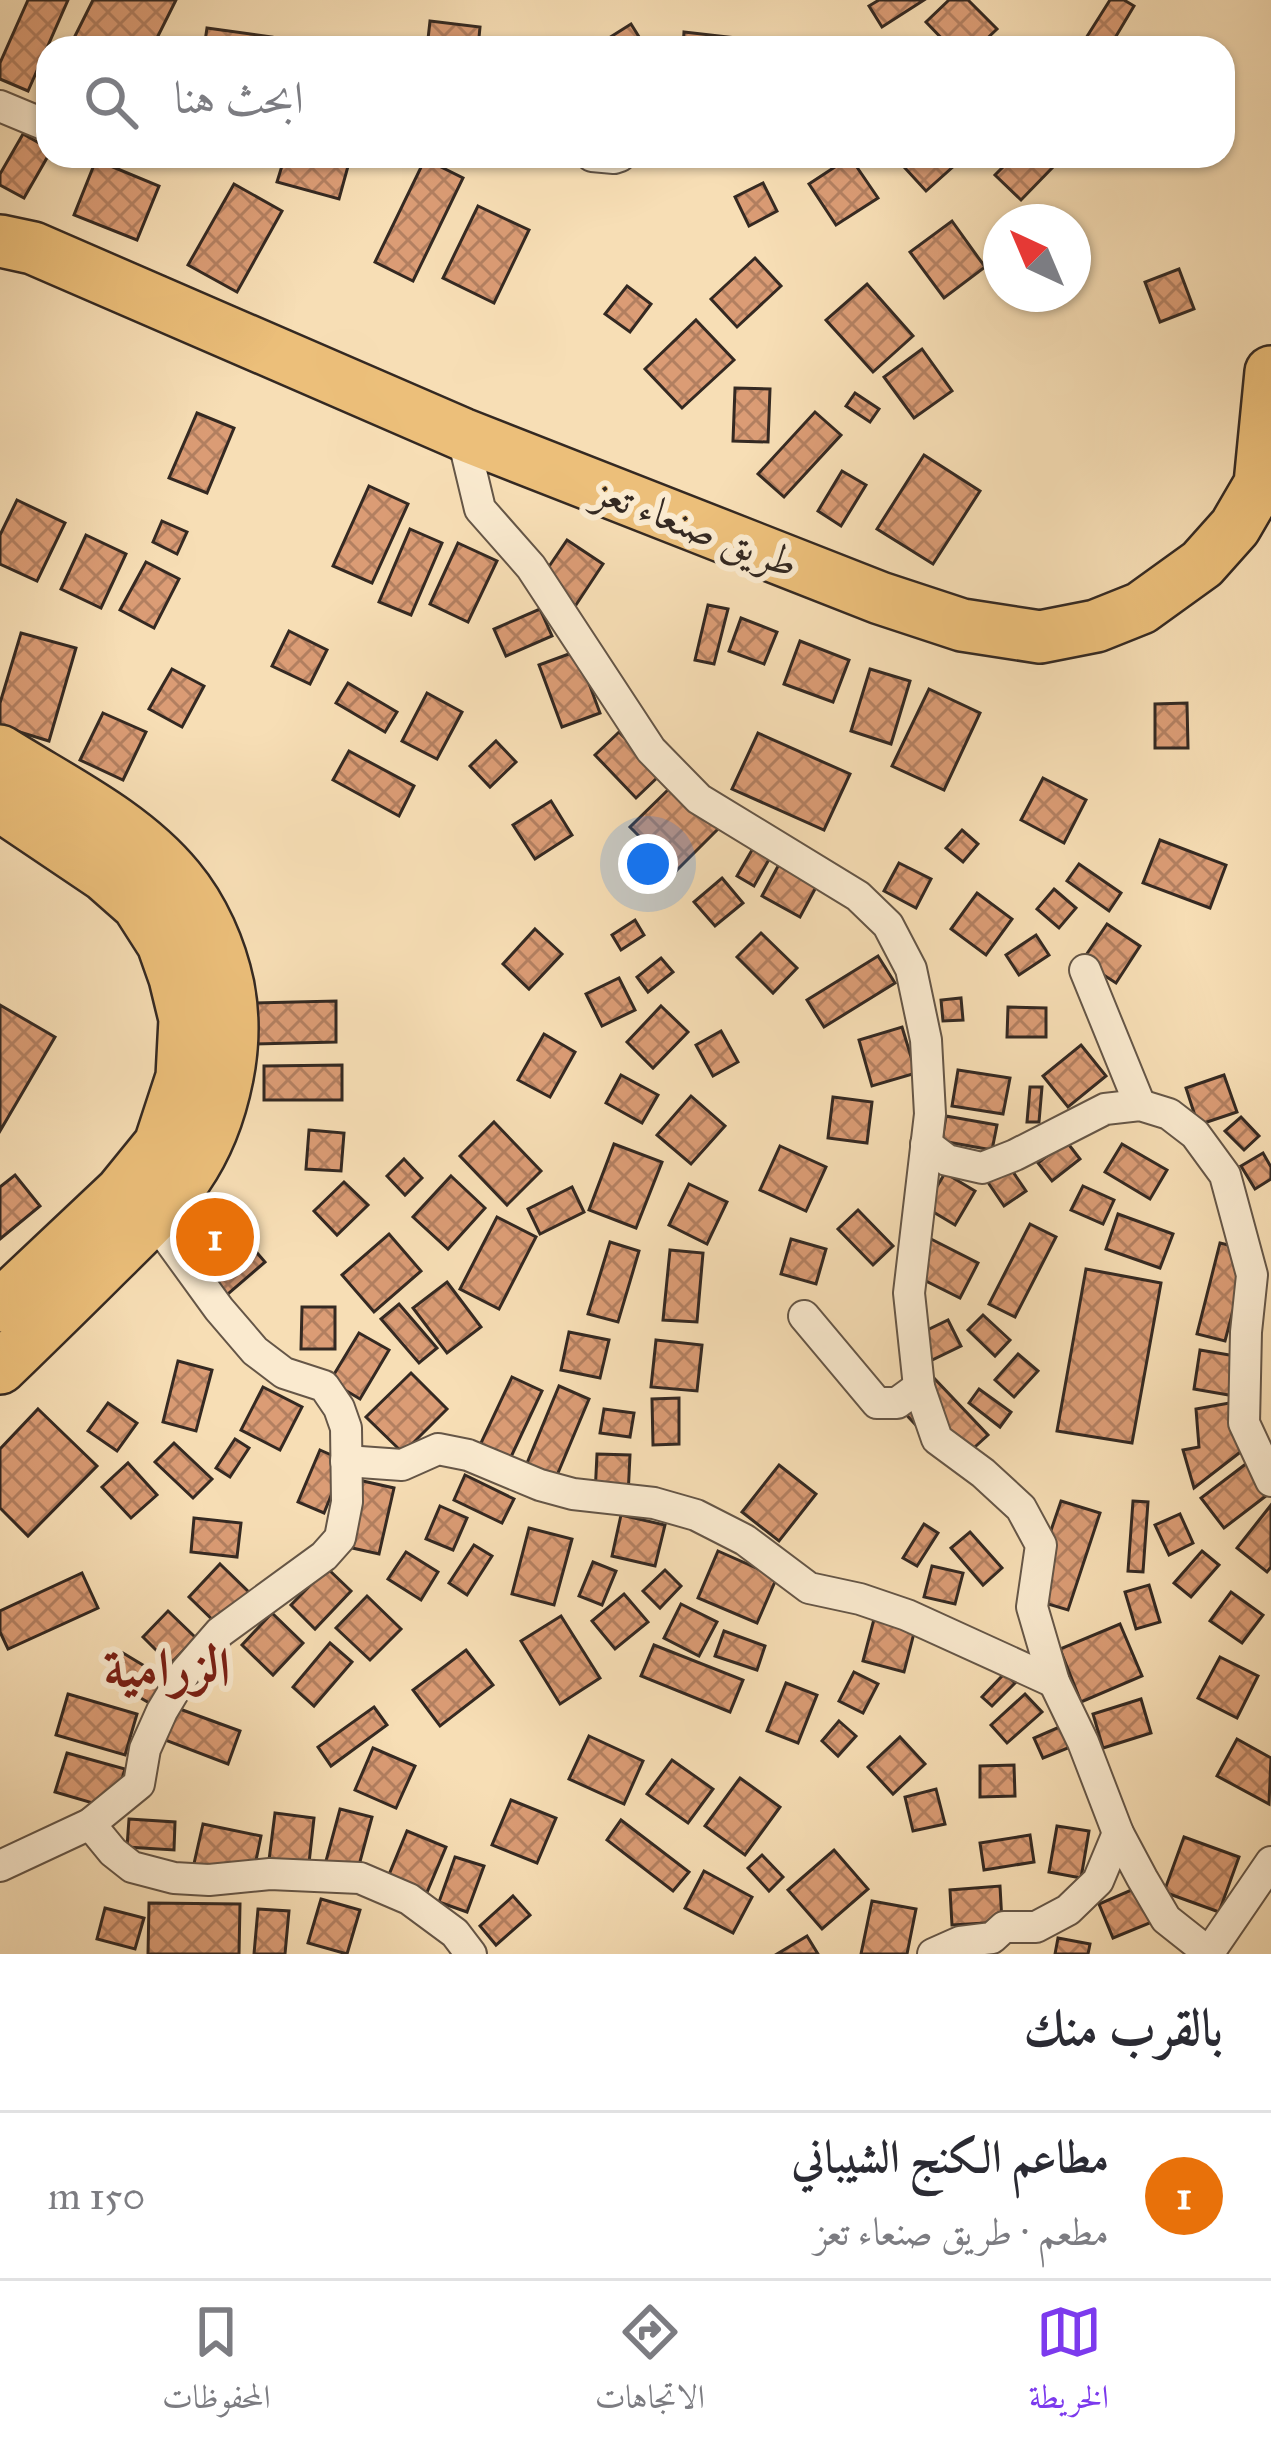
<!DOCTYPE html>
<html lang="ar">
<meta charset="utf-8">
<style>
body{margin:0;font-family:"IM FELL Great Primer",Amiri,serif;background:#f2f2f3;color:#2b2b33;direction:rtl}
.compass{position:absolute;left:983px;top:204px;width:108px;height:108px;border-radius:50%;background:#fff;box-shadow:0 3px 9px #0004;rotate:316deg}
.you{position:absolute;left:648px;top:864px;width:42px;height:42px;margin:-30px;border:9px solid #fff;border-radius:50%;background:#1a73e8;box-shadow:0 0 0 18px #1a73e833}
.badge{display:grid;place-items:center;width:78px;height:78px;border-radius:50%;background:#7c3aed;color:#fff;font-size:39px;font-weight:700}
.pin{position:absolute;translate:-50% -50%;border:6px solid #fff;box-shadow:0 3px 12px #0006}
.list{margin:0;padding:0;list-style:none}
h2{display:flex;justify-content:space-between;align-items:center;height:156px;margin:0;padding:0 48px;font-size:51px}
h2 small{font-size:39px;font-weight:400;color:#7c7c81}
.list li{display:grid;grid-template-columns:78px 1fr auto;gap:36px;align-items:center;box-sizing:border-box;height:168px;padding:0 48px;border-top:3px solid #e1e1e2}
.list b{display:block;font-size:45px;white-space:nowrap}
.list p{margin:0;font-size:39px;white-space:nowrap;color:#7c7c81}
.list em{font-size:39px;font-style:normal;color:#7c7c81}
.icon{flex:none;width:66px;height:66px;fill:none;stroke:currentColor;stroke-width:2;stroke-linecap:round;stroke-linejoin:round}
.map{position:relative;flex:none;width:1271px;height:1954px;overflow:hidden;direction:ltr}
.search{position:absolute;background:#fff;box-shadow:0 3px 9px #0004;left:36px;right:36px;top:36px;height:132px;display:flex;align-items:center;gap:30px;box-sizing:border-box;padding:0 42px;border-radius:36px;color:#7c7c81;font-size:45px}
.sheet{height:324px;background:#fff}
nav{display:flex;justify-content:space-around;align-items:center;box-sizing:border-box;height:168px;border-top:3px solid #e1e1e2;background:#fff;font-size:33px;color:#7c7c81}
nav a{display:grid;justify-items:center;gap:6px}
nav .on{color:#7c3aed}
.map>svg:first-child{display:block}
.building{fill:url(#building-cross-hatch);stroke:#342922;stroke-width:3}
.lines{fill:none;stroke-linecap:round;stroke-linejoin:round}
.minor-casing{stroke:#655647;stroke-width:34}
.trunk-casing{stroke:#342922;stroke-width:56}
.minor{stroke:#faeacf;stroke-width:30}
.trunk{stroke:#ecbf7a;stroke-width:51}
.labels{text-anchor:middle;stroke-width:12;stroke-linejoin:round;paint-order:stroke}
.street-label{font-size:42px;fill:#342922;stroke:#faeacf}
.district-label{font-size:54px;font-weight:bold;fill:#7a1f14;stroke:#faeacf}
</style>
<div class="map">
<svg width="1271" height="1954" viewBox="0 0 1271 1954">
<defs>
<pattern id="building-cross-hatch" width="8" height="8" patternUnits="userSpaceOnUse" patternTransform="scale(3)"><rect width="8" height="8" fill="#db9c75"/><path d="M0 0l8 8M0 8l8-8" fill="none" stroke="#b27f60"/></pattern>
</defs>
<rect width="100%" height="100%" fill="#f7deb5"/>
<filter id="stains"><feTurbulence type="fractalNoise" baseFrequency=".00167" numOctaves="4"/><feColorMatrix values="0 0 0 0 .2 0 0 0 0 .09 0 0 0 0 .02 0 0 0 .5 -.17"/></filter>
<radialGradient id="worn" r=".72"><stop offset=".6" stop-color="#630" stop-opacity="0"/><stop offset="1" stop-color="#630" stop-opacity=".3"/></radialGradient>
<g class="building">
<polygon points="28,0 68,0 28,91 0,79 0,63"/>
<polygon points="93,0 176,0 152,48 69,48"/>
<polygon points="879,0 924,0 882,27 869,6"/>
<polygon points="949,0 968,0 997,29 977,48 951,48 926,22"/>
<polygon points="1110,0 1124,0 1134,6 1109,48 1101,48 1086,38"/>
<polygon points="430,21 480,27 478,48 427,48"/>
<polygon points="631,24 646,48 593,48"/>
<polygon points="207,28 272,37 271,48 204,48"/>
<polygon points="684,32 746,39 745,48 683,48"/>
<polygon points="23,134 48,148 48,156 24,198 0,185 0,174"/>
<polygon points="285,156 339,156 350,159 339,199 277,182"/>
<polygon points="894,156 965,156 926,191"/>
<polygon points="1014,156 1039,156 1052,168 1021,200 995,175"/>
<polygon points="850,157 878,198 836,225 809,184"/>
<polygon points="425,159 463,178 413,281 375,262"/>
<polygon points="96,160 159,186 137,240 74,215"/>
<polygon points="763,183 777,211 749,226 735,197"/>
<polygon points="234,184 282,211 237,292 188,265"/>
<polygon points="478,206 529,230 494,303 443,278"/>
<polygon points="952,221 985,267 944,298 910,252"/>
<polygon points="755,258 781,286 737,327 711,299"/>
<polygon points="1179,269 1194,309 1160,322 1145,282"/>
<polygon points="867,284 913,336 873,372 826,320"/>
<polygon points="627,286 651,304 630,332 605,314"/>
<polygon points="696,320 734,360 682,408 645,369"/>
<polygon points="922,349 952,391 914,418 884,377"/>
<polygon points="735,388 770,389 768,442 733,441"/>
<polygon points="855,393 879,409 870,422 846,406"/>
<polygon points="815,412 841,435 784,497 758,474"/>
<polygon points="197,413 234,428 207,493 169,478"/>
<polygon points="924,455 980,491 933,564 877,529"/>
<polygon points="842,471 866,485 841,526 818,511"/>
<polygon points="369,486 408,504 372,583 333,566"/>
<polygon points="17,500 65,523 37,581 0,564 0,535"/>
<polygon points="162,521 187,532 177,554 153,542"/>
<polygon points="410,529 442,543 411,615 379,602"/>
<polygon points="86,535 126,554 101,608 61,589"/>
<polygon points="567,540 603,564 570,614 533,590"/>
<polygon points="458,543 497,561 468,622 430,604"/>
<polygon points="146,562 179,579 154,628 120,610"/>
<polygon points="708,605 728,609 714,664 695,660"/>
<polygon points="540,609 552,636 506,656 494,629"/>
<polygon points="741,618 777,632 764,664 729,651"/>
<polygon points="289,631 327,650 310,684 272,666"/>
<polygon points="21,633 76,648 49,741 0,726 0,703"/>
<polygon points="800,641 849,660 833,702 784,684"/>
<polygon points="577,651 600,713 562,727 539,665"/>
<polygon points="172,669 204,686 182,727 149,709"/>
<polygon points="870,669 910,681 891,744 851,731"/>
<polygon points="348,683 397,712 385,732 336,703"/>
<polygon points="929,689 980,713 944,790 892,766"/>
<polygon points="427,693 462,712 437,759 402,741"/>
<polygon points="1187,703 1188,748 1155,748 1155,704"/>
<polygon points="103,713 146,732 123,780 80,760"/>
<polygon points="619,732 660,775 636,798 595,755"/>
<polygon points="758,733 850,774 824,830 732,789"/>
<polygon points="496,741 516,762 490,787 470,766"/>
<polygon points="349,751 414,786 399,816 333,780"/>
<polygon points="1043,778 1086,800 1064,843 1021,820"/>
<polygon points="676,782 720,827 675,872 630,827"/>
<polygon points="551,801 572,835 535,859 513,825"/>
<polygon points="962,830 978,844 963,862 946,848"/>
<polygon points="759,838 776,847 754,886 737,876"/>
<polygon points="1160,840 1226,865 1210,908 1143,883"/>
<polygon points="784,855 822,876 800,917 762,896"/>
<polygon points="899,863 931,879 916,908 884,891"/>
<polygon points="1079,864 1121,893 1109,911 1067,881"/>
<polygon points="722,878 743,903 715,926 694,902"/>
<polygon points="1054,889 1076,908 1059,928 1037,909"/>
<polygon points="977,893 1012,919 986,955 951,929"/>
<polygon points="635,920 644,935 621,950 612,935"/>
<polygon points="1107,924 1140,946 1116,983 1082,961"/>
<polygon points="535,929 562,954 529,989 503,964"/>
<polygon points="761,933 797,968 773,993 737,957"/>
<polygon points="1036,935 1049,955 1019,975 1006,955"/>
<polygon points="878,956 895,983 824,1027 807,1000"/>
<polygon points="661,958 673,972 648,992 637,977"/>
<polygon points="619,978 635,1010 602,1026 586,994"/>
<polygon points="961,998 963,1020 943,1021 941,1000"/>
<polygon points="336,1001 336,1042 255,1044 254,1003"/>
<polygon points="0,1005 55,1037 0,1131"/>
<polygon points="661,1006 688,1032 653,1068 627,1042"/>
<polygon points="1008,1007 1046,1008 1046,1037 1007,1037"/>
<polygon points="902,1027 916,1073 872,1086 859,1040"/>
<polygon points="721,1031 738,1062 713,1076 696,1045"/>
<polygon points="544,1034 575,1052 550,1097 518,1080"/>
<polygon points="1081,1045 1106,1076 1068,1107 1043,1076"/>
<polygon points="342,1065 342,1100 264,1100 264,1066"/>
<polygon points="958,1070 1010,1078 1003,1114 952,1106"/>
<polygon points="621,1075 658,1095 642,1123 606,1103"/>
<polygon points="1224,1075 1237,1112 1198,1125 1186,1088"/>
<polygon points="1030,1087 1042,1087 1039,1122 1027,1122"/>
<polygon points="691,1096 725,1126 691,1164 657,1135"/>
<polygon points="833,1097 872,1102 867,1143 828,1138"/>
<polygon points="946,1116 997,1125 992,1150 942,1141"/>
<polygon points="1241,1117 1259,1136 1244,1150 1225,1131"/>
<polygon points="494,1122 541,1171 507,1205 460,1156"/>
<polygon points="309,1130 344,1133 341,1171 306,1169"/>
<polygon points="1066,1141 1080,1159 1052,1181 1038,1163"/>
<polygon points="614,1144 662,1162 636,1228 589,1210"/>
<polygon points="1122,1144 1167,1170 1150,1199 1105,1172"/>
<polygon points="780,1146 826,1167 806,1211 760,1190"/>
<polygon points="1263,1153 1271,1167 1271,1179 1255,1189 1241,1166"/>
<polygon points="404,1159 422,1178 405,1195 387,1176"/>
<polygon points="1009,1166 1026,1191 1004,1206 987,1181"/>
<polygon points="945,1173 975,1191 955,1225 925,1207"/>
<polygon points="15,1175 40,1206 0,1239 0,1187"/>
<polygon points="451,1176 485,1208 448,1249 413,1217"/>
<polygon points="344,1182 368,1205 337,1235 314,1211"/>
<polygon points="689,1184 727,1202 707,1244 669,1225"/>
<polygon points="1083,1186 1114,1200 1103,1224 1071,1210"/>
<polygon points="572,1187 584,1212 540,1234 528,1209"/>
<polygon points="858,1210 893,1246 873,1265 838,1229"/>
<polygon points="1118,1214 1173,1234 1160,1268 1106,1249"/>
<polygon points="224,1215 265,1262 221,1300 181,1253"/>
<polygon points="497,1217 536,1237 499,1309 460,1289"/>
<polygon points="1030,1224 1056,1237 1015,1317 989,1304"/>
<polygon points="389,1234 421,1271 374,1312 342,1275"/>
<polygon points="929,1238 978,1263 960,1298 912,1274"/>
<polygon points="791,1239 826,1249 816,1284 781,1274"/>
<polygon points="610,1242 639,1251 618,1322 588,1314"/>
<polygon points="1220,1243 1249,1250 1225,1341 1197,1334"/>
<polygon points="670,1250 703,1253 697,1322 663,1320"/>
<polygon points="1086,1269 1161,1283 1132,1443 1057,1431"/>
<polygon points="447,1282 481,1327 447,1353 413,1308"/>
<polygon points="399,1304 437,1348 419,1363 381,1319"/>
<polygon points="302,1307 335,1307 335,1349 301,1349"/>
<polygon points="983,1315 1010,1340 995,1356 968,1330"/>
<polygon points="948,1320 961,1346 930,1361 917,1335"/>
<polygon points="569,1332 609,1340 600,1378 561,1370"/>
<polygon points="359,1333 389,1350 360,1399 330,1381"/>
<polygon points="656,1340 702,1345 697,1391 651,1387"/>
<polygon points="1200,1350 1247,1358 1240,1397 1194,1389"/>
<polygon points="1018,1354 1038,1371 1014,1397 995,1380"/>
<polygon points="178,1361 212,1370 196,1431 163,1422"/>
<polygon points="411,1373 447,1409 403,1453 366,1417"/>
<polygon points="512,1377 542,1391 510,1459 480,1445"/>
<polygon points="933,1377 988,1435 954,1466 900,1408"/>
<polygon points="559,1386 589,1399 555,1480 525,1468"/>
<polygon points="263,1387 302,1407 280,1450 241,1430"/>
<polygon points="979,1389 1011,1412 1000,1427 969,1403"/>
<polygon points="679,1398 679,1444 653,1445 652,1399"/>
<polygon points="1235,1402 1243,1450 1194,1488 1183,1450 1199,1447 1196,1409"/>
<polygon points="108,1403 137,1423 117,1451 88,1431"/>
<polygon points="38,1409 97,1466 28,1536 0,1508 0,1449"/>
<polygon points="604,1409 634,1413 630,1437 600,1433"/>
<polygon points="235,1439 249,1448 230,1477 216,1468"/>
<polygon points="174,1443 212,1479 193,1498 155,1462"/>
<polygon points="320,1450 345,1461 324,1513 298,1502"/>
<polygon points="597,1454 630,1455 628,1496 595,1495"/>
<polygon points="1251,1460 1271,1492 1224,1528 1201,1498"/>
<polygon points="128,1463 157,1495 131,1518 102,1487"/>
<polygon points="779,1465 816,1494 779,1541 742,1512"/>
<polygon points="465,1475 514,1499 502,1523 454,1500"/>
<polygon points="354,1479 394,1488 379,1554 339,1545"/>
<polygon points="1061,1501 1100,1513 1068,1610 1028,1598"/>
<polygon points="1133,1501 1148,1502 1143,1572 1128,1571"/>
<polygon points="1271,1505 1271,1567 1267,1572 1237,1548"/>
<polygon points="440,1506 467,1518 453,1550 426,1539"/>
<polygon points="1180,1514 1193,1543 1169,1555 1155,1525"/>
<polygon points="621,1515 665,1525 655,1566 612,1556"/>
<polygon points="194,1518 241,1523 237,1557 191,1552"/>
<polygon points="924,1524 938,1533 917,1566 903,1558"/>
<polygon points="529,1528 572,1539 554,1605 512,1594"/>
<polygon points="970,1532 1002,1568 983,1585 951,1548"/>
<polygon points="474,1545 492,1556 467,1595 449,1583"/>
<polygon points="718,1551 777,1577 757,1623 698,1598"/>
<polygon points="1202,1551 1219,1565 1191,1597 1174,1583"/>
<polygon points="406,1552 438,1572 421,1600 388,1579"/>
<polygon points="593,1562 616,1571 602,1605 579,1596"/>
<polygon points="220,1564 251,1594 220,1627 189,1597"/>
<polygon points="932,1566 963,1573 955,1604 924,1597"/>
<polygon points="327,1568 351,1591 315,1629 291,1605"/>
<polygon points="665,1570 681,1586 660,1608 643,1591"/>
<polygon points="82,1573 98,1608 8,1649 0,1632 0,1611"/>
<polygon points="1149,1585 1160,1622 1136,1629 1125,1592"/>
<polygon points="1231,1592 1263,1615 1242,1643 1210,1621"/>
<polygon points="624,1594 648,1622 615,1649 592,1621"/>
<polygon points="367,1596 401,1629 370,1660 336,1628"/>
<polygon points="681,1604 717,1622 699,1656 664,1638"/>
<polygon points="168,1611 196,1638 170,1664 143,1637"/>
<polygon points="272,1613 303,1643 273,1675 242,1645"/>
<polygon points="561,1616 600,1678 560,1704 521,1641"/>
<polygon points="874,1619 915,1629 904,1672 863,1661"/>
<polygon points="1120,1624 1142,1676 1081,1702 1060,1649"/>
<polygon points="724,1631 765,1646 757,1670 715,1656"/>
<polygon points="330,1643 352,1662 314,1706 293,1687"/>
<polygon points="654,1645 743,1680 730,1712 641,1676"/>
<polygon points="466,1650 493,1685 440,1726 413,1690"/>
<polygon points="123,1653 166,1679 151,1704 108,1679"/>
<polygon points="1220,1657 1258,1676 1237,1718 1198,1698"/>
<polygon points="854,1672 878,1684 863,1713 839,1701"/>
<polygon points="1005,1673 1015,1683 992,1706 982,1697"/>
<polygon points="786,1683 817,1695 798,1743 767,1731"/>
<polygon points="68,1694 137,1714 125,1755 56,1735"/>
<polygon points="1025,1694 1042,1712 1007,1743 991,1725"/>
<polygon points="1141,1699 1151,1733 1103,1748 1093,1714"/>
<polygon points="374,1707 387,1725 331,1766 318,1747"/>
<polygon points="177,1708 240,1731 228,1764 165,1740"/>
<polygon points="839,1721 856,1736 838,1756 822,1741"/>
<polygon points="1064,1725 1073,1746 1043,1758 1034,1738"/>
<polygon points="589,1736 643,1761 624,1804 569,1779"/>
<polygon points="900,1737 925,1764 893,1794 868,1767"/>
<polygon points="1237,1739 1271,1758 1269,1804 1217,1776"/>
<polygon points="373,1748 415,1766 396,1808 355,1790"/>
<polygon points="67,1753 125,1769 113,1809 55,1792"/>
<polygon points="672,1760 713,1789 688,1823 647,1794"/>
<polygon points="1014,1765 1015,1796 980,1797 980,1766"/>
<polygon points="740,1778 780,1807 745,1855 705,1826"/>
<polygon points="936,1789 945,1824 913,1831 905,1797"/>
<polygon points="511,1800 556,1818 537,1863 492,1845"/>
<polygon points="340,1809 372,1817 358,1869 326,1861"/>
<polygon points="275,1813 314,1818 308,1872 268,1868"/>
<polygon points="129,1819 175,1822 174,1850 127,1847"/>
<polygon points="621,1820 689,1872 673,1891 607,1840"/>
<polygon points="203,1824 261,1836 252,1880 193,1868"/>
<polygon points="1057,1826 1089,1831 1081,1878 1049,1872"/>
<polygon points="407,1831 446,1847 425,1897 386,1882"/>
<polygon points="1030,1835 1034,1862 984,1870 980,1843"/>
<polygon points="1184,1837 1239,1857 1219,1912 1164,1892"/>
<polygon points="834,1850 868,1889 822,1929 788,1890"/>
<polygon points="762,1855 783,1877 769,1891 748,1868"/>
<polygon points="455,1857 484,1866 467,1912 439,1902"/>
<polygon points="704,1871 752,1897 733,1933 685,1908"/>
<polygon points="1143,1885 1157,1920 1113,1938 1099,1904"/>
<polygon points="1000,1886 1002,1922 952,1925 950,1890"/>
<polygon points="513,1896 530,1915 496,1945 480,1926"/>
<polygon points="321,1899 360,1910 347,1954 308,1943"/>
<polygon points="872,1901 916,1909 907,1954 861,1954"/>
<polygon points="149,1903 240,1904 239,1954 148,1954"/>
<polygon points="105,1908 144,1918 135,1949 97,1939"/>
<polygon points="258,1909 289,1911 285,1954 254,1954"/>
<polygon points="807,1936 818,1954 777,1954"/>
<polygon points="1058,1938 1090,1944 1088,1954 1055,1954"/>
</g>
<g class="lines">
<g class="minor-casing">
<g id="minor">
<polyline points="0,106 48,126"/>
<polyline points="592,156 614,158 620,156"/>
<polyline points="462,434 480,509 531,567 651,750 699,799 858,896 888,925 911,969 926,1040 930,1114 909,1293 919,1387 937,1439 983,1473 1021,1508 1041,1545 1032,1607 1054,1682 1083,1742 1118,1833 1142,1878 1166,1919 1209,1953"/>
<polyline points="1085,970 1140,1105"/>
<polyline points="926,1144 947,1160 982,1168 1015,1155 1105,1109 1140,1105 1169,1114 1195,1134 1225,1175 1252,1275 1246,1332 1244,1423 1271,1481"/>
<polyline points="804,1316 877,1403 897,1403 919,1387"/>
<polyline points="346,1461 402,1465 438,1449 468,1455 540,1485 573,1494 654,1503 696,1515 745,1540 809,1588 860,1599 907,1615 1054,1682"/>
<polyline points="90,1824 113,1852 132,1867 174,1878 209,1880 270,1874 360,1878 409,1899 455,1933 471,1954"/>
<polyline points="0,1866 90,1824 139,1784 145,1749 162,1711 186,1671 220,1632 324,1556 340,1538 347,1502 346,1428 339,1408 324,1386 284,1373 255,1351 219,1309 153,1218"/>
<polyline points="933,1954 960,1942 992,1938 1004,1927 1036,1927 1068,1910 1098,1881 1118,1833"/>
<polyline points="1208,1954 1271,1862"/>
</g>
</g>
<g class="trunk-casing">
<g id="trunk">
<polyline points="0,241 33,248 462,434 880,598 962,625 1040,637 1096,626 1141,608 1202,564 1235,527 1260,484 1271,372"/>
<path d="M0,751c60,38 132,72 178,128 25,30 42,69 50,107 6,31 5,61 -1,91 -18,91 -59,126 -122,188 -35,35 -70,69 -105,103"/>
<polyline points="0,805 104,875 138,905 163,944 175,978 185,1019 182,1077 160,1144 121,1192 0,1306"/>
</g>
</g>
<use href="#minor" class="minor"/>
<use href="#trunk" class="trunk"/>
</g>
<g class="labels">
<g class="street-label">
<text transform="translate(697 526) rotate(21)" y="15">طريق صنعاء تعز</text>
</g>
<g class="district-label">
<text x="167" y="1686">الزرامية</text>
</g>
</g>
<rect width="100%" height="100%" filter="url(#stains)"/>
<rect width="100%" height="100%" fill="url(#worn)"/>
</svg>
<svg class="compass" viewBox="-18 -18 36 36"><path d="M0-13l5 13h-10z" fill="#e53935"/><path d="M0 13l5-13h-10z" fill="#7c7c81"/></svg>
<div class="you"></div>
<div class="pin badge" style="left:215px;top:1237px;background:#e8710a">1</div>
<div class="search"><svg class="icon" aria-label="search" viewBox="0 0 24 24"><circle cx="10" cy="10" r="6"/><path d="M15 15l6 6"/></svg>ابحث هنا</div>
</div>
<section class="sheet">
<h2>بالقرب منك<small></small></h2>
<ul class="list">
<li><span class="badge" style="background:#e8710a">1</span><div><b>مطاعم الكنج الشيباني</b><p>مطعم · طريق صنعاء تعز</p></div><em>150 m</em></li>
</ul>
</section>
<nav>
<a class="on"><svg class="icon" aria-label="map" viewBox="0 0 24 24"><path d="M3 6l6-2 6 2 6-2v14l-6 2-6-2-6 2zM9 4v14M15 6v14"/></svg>الخريطة</a>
<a><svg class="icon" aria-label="directions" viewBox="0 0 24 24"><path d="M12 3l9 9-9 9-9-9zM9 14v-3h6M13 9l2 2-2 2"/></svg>الاتجاهات</a>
<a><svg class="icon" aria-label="saved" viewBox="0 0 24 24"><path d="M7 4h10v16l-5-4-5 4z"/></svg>المحفوظات</a>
</nav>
